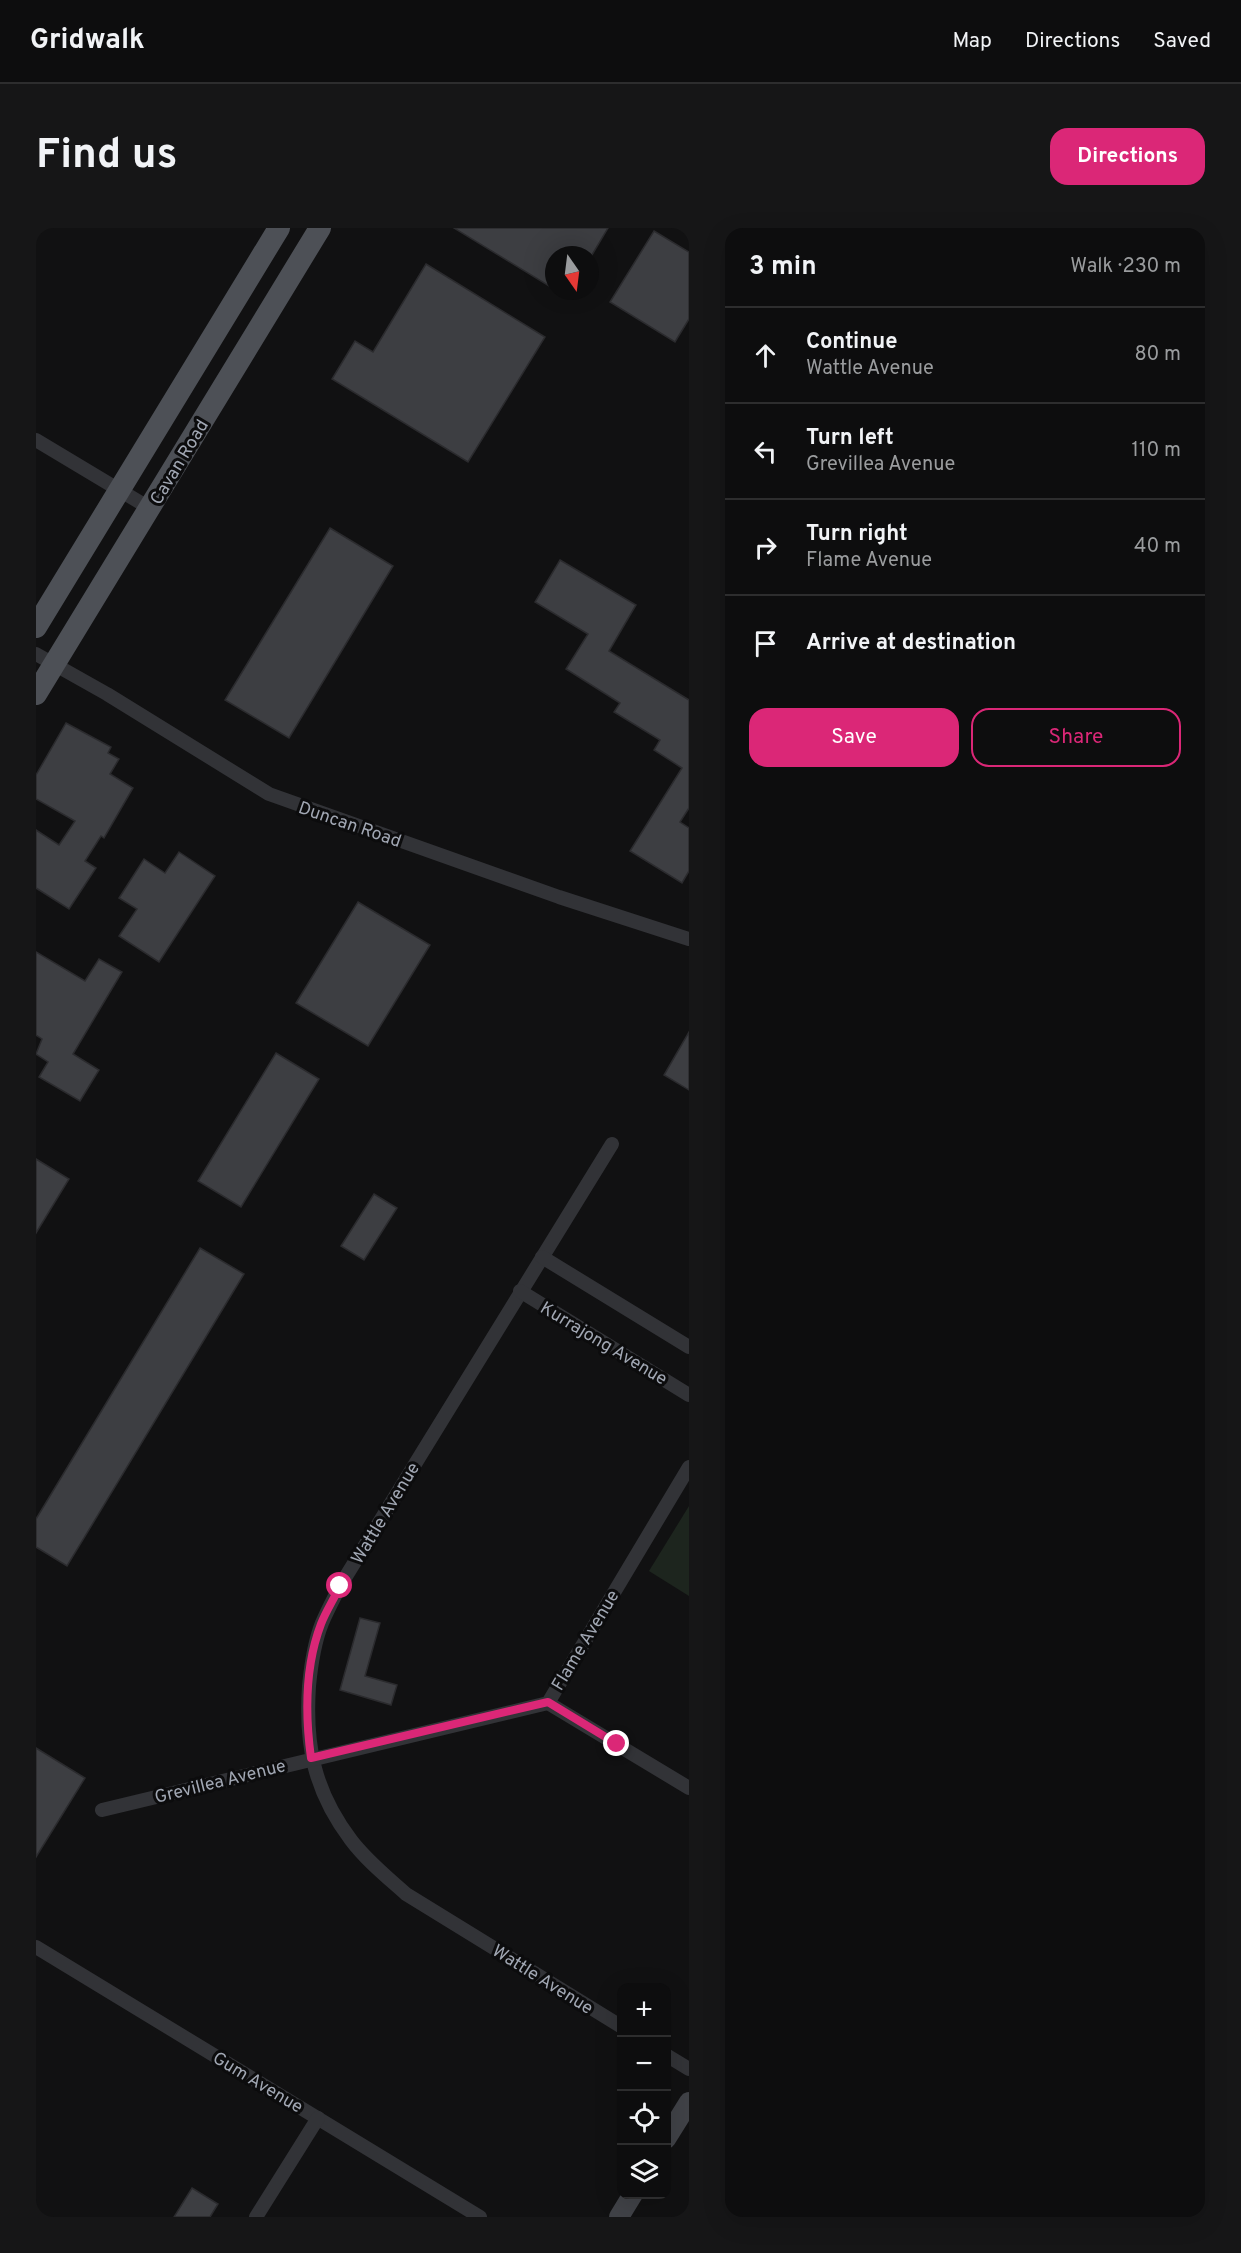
<!DOCTYPE html>
<meta charset="utf-8">
<style>
body{margin:0;font-family:Overpass,sans-serif;background:#161617;color:#f1f3f6}
.controls{position:absolute;right:18px;bottom:18px;display:grid;overflow:hidden;border-radius:12px;box-shadow:0 6px 24px #0002}
.controls button{width:54px;height:54px;display:grid;place-items:center;padding:0;border:0;border-bottom:2px solid #2d2d2e;background:#0d0d0e;color:#f1f3f6;font:30px sans-serif}
.compass{position:absolute;left:509px;top:18px;width:54px;height:54px;border-radius:50%;background:#0d0d0e;box-shadow:0 6px 24px #0002;rotate:166deg}
.stop{position:absolute;width:18px;height:18px;margin:-14px;border:4px solid #db2777;border-radius:50%;background:#fff}
.stop.end{background:#db2777;border-color:#fff;box-shadow:0 2px 6px #0008}
.list{margin:0;padding:0;list-style:none}
h2{display:flex;justify-content:space-between;align-items:center;height:78px;margin:0;padding:0 24px;font-size:26px}
h2 small{font-size:20px;font-weight:400;color:#9a9c9e}
.list li{display:grid;grid-template-columns:39px 1fr auto;gap:18px;align-items:center;box-sizing:border-box;height:96px;padding:0 24px;border-top:2px solid #2d2d2e}
.list b{display:block;font-size:22px;white-space:nowrap}
.list p{margin:0;font-size:20px;white-space:nowrap;color:#9a9c9e}
.list em{font-size:20px;font-style:normal;color:#9a9c9e}
.actions{display:flex;gap:12px;padding:18px 24px}
.actions a{flex:1;padding:14px 0;border:2px solid #db2777;border-radius:18px;text-align:center;font-size:21px;color:#db2777}
.actions .main{background:#db2777;color:#fff}
.icon{flex:none;width:33px;height:33px;fill:none;stroke:currentColor;stroke-width:2;stroke-linecap:round;stroke-linejoin:round}
.map{position:relative;flex:none;width:653px;height:1989px;overflow:hidden;border-radius:18px}
header{display:flex;align-items:center;gap:36px;box-sizing:border-box;height:84px;padding:0 30px;background:#0d0d0e;border-bottom:2px solid #2d2d2e}
header strong{font-size:28px}
nav{display:flex;gap:33px;margin-inline-start:auto;font-size:21px}
.intro{display:flex;align-items:center;justify-content:space-between;box-sizing:border-box;height:144px;padding:0 36px}
h1{margin:0;font-size:42px}
.button{padding:15px 27px;border-radius:18px;background:#db2777;color:#fff;font-size:21px;font-weight:700}
main{display:flex;gap:36px;padding:0 36px}
aside{flex:1;background:#0d0d0e;border-radius:18px;box-shadow:0 6px 24px #0002}
.map>svg:first-child{display:block}
.green{fill:#1d251e}
.building{fill:#3d3e42;stroke:#2b2b2e;stroke-width:1.5}
.lines{fill:none;stroke-linecap:round;stroke-linejoin:round}
.street{stroke:#323337;stroke-width:14}
.secondary{stroke:#404247;stroke-width:20}
.primary{stroke:#4d5056;stroke-width:22}
.route{stroke:#db2777;stroke-width:8}
.labels{text-anchor:middle;stroke-width:6;stroke-linejoin:round;paint-order:stroke}
.street-label{font-size:18px;fill:#a1a7b3;stroke:#0c0c0d}
</style>
<header>
<strong>Gridwalk</strong>
<nav><a>Map</a><a>Directions</a><a>Saved</a></nav>
</header>
<div class="intro"><h1>Find us</h1><a class="button">Directions</a></div>
<main>
<div class="map">
<svg width="653" height="1989" viewBox="0 0 653 1989">
<rect width="100%" height="100%" fill="#111112"/>
<polygon class="green" points="653,1278 653,1368 613,1343"/>
<g class="building">
<polygon points="418,0 572,0 556,27 518,27 518,61"/>
<polygon points="618,3 653,24 653,91 639,114 574,74"/>
<polygon points="390,36 509,109 432,234 296,151 319,113 337,124"/>
<polygon points="294,300 357,338 253,510 189,472"/>
<polygon points="524,332 600,377 573,423 653,472 653,580 644,594 653,600 653,643 646,655 594,623 646,540 618,522 624,512 578,484 584,475 530,441 552,406 499,374"/>
<polygon points="30,495 75,519 72,525 83,531 74,546 97,560 68,610 65,608 49,633 60,640 33,681 0,660 0,602 23,617 39,593 0,571 0,547"/>
<polygon points="143,624 179,648 123,734 83,708 101,681 83,670 108,631 129,645"/>
<polygon points="322,674 394,717 332,818 260,775"/>
<polygon points="0,724 49,753 63,731 86,744 37,826 63,842 44,873 3,849 12,834 0,826 6,811 0,807"/>
<polygon points="653,804 653,862 628,847"/>
<polygon points="240,825 283,851 205,979 162,953"/>
<polygon points="0,931 33,951 0,1005"/>
<polygon points="338,966 361,980 328,1032 305,1018"/>
<polygon points="164,1020 208,1046 31,1338 0,1319 0,1291"/>
<polygon points="324,1390 344,1395 329,1448 361,1457 355,1477 304,1462"/>
<polygon points="0,1520 49,1550 0,1629"/>
<polygon points="156,1960 182,1976 174,1989 138,1989"/>
</g>
<g class="lines">
<g class="street">
<polyline points="0,212 115,281"/>
<polyline points="0,426 71,466 233,566 523,669 653,711"/>
<path d="M576,916l-272,442c-6,12 -13,25 -18,37 -8,20 -11,42 -13,63 -4,59 5,105 42,154 15,20 36,37 55,54l216,133"/>
<polyline points="506,1029 653,1119"/>
<polyline points="484,1063 653,1167"/>
<polyline points="653,1239 512,1475 653,1560"/>
<polyline points="66,1582 512,1475"/>
<polyline points="0,1719 444,1989"/>
<polyline points="630,1827 653,1841"/>
<polyline points="220,1989 282,1890"/>
</g>
<g class="secondary">
<polyline points="630,1911 653,1874"/>
<polyline points="583,1989 597,1966"/>
</g>
<g class="primary">
<polyline points="0,399 243,0"/>
<polyline points="0,466 284,0"/>
</g>
</g>
<g class="lines">
<path class="route" d="M304,1358c-6,13 -14,25 -19,38 -16,42 -16,90 -10,134l237,-56 69,42"/>
</g>
<g class="labels">
<g class="street-label">
<text transform="translate(143 234) rotate(-59)" y="6">Cavan Road</text>
<text transform="translate(314 596) rotate(19)" y="6">Duncan Road</text>
<text transform="translate(568 1115) rotate(31)" y="6">Kurrajong Avenue</text>
<text transform="translate(349 1285) rotate(-59)" y="6">Wattle Avenue</text>
<text transform="translate(549 1412) rotate(-59)" y="6">Flame Avenue</text>
<text transform="translate(184 1553) rotate(-14)" y="6">Grevillea Avenue</text>
<text transform="translate(507 1751) rotate(32)" y="6">Wattle Avenue</text>
<text transform="translate(222 1854) rotate(31)" y="6">Gum Avenue</text>
</g>
</g>
</svg>
<div class="controls">
<button>+</button>
<button>−</button>
<button><svg class="icon" aria-label="locate" viewBox="0 0 24 24"><circle cx="12" cy="12" r="6"/><path d="M12 2v4M12 18v4M2 12h4M18 12h4"/></svg></button>
<button><svg class="icon" aria-label="layers" viewBox="0 0 24 24"><path d="M12 4l9 5-9 5-9-5zM3 14l9 5 9-5"/></svg></button>
</div>
<svg class="compass" viewBox="-18 -18 36 36"><path d="M0-13l5 13h-10z" fill="#e53935"/><path d="M0 13l5-13h-10z" fill="#9a9c9e"/></svg>
<div class="stop" style="left:304px;top:1358px"></div>
<div class="stop end" style="left:581px;top:1516px"></div>
</div>
<aside>
<h2>3 min<small>Walk · 230 m</small></h2>
<ul class="list">
<li><svg class="icon" aria-label="ahead" viewBox="0 0 24 24"><path d="M12 20V5M6 11l6-6 6 6"/></svg><div><b>Continue</b><p>Wattle Avenue</p></div><em>80 m</em></li>
<li><svg class="icon" aria-label="left" viewBox="0 0 24 24"><path d="M17 20v-9H6M10 6l-5 5 5 5"/></svg><div><b>Turn left</b><p>Grevillea Avenue</p></div><em>110 m</em></li>
<li><svg class="icon" aria-label="right" viewBox="0 0 24 24"><path d="M7 20v-9h11M14 6l5 5-5 5"/></svg><div><b>Turn right</b><p>Flame Avenue</p></div><em>40 m</em></li>
<li><svg class="icon" aria-label="arrive" viewBox="0 0 24 24"><path d="M6 21V4h12l-3 4 3 4H6"/></svg><div><b>Arrive at destination</b></div></li>
</ul>
<div class="actions"><a class="main">Save</a><a>Share</a></div>
</aside>
</main>
